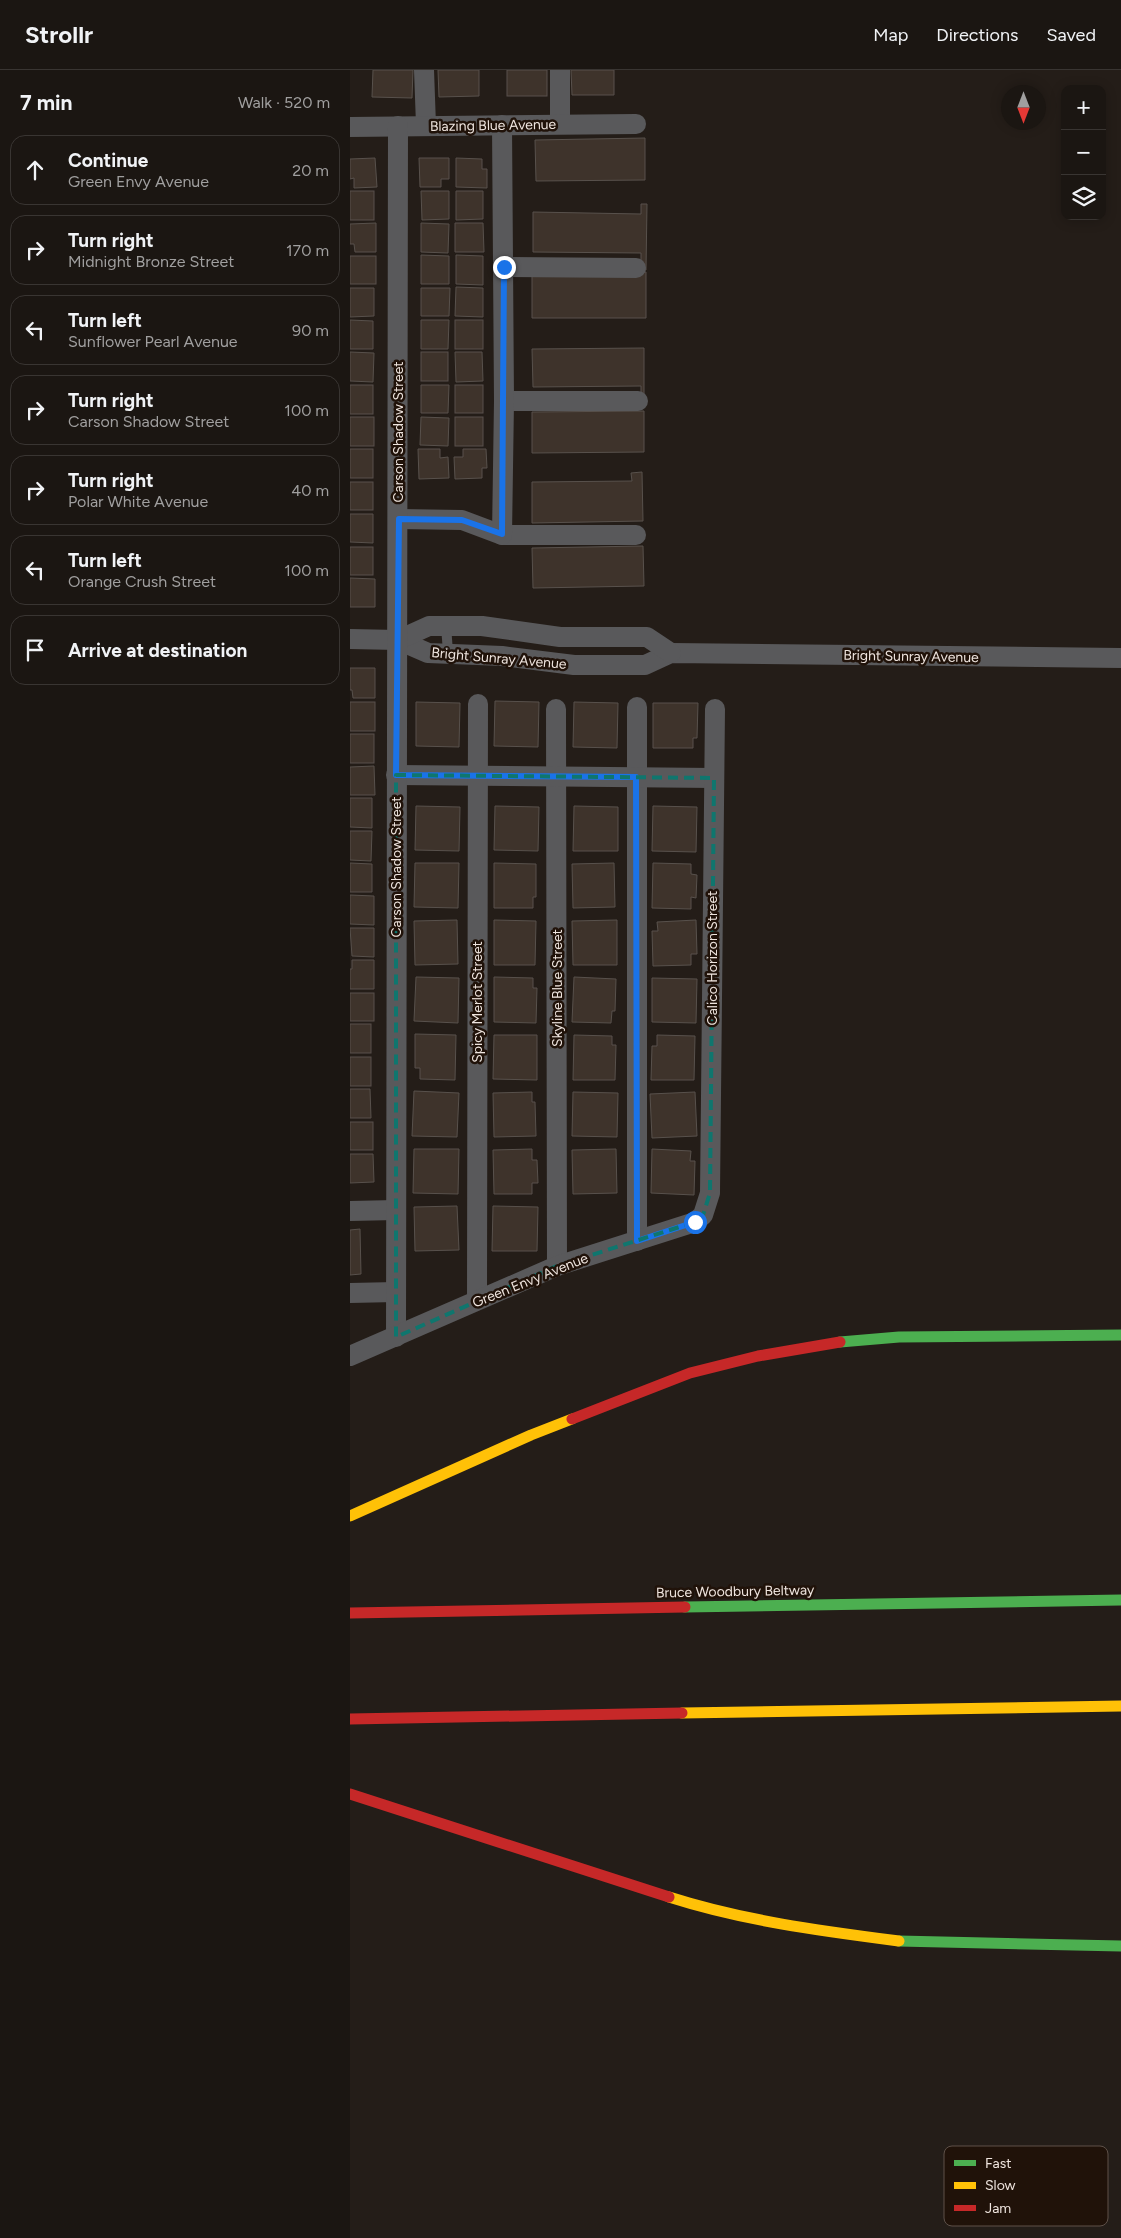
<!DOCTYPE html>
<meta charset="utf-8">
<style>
body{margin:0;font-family:Figtree,sans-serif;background:#241f1b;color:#f1f3f6}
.controls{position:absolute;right:15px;top:15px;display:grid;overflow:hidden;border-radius:10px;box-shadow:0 2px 12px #0003}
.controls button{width:45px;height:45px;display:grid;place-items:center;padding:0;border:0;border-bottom:1px solid #393532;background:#1b1612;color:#f1f3f6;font:25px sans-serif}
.compass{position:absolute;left:651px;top:15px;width:45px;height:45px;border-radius:50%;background:#1b1612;box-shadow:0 2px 12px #0003;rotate:180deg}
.stop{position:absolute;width:15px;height:15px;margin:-11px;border:4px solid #1a73e8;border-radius:50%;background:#fff}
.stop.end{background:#1a73e8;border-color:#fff;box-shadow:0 1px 5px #0008}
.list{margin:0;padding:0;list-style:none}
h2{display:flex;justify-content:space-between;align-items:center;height:65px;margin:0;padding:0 20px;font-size:21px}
h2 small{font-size:16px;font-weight:400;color:#a09f9f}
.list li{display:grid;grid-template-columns:32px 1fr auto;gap:15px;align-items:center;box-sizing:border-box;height:70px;margin:0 10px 10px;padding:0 10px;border:1px solid #393532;border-radius:15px}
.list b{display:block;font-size:19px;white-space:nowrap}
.list p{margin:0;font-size:16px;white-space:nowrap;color:#a09f9f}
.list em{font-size:16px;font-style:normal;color:#a09f9f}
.icon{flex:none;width:28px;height:28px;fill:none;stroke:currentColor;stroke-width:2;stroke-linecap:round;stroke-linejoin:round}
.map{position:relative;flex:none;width:771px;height:2168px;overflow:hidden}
header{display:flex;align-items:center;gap:30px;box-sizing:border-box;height:70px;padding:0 25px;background:#1b1612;border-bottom:1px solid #393532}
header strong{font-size:24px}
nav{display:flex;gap:28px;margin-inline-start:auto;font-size:18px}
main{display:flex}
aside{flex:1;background:#1b1612}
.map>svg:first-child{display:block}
.building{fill:#3e332b;stroke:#58514c}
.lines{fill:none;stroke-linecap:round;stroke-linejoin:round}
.lane{stroke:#59595b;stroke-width:10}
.street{stroke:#59595b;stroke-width:20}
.fast{stroke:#4caf50;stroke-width:11}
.slow{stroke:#ffc107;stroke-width:11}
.jam{stroke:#c62828;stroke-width:11}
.route{stroke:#1a73e8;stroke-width:6}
.marked{fill:none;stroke:#0f766e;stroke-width:4;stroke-dasharray:10 6;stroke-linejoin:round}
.labels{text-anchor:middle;stroke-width:5;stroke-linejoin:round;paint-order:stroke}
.street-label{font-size:14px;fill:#efe5df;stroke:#201209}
.key{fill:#201209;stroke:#5e5149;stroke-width:1}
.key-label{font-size:14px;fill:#efe5df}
</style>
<header>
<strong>Strollr</strong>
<nav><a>Map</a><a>Directions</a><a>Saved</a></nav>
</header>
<main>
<aside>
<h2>7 min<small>Walk · 520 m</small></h2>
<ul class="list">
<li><svg class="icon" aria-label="ahead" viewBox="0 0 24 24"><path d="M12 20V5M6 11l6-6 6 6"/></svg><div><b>Continue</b><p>Green Envy Avenue</p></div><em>20 m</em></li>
<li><svg class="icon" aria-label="right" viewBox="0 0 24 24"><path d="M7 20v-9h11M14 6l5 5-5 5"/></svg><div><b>Turn right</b><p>Midnight Bronze Street</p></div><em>170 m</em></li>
<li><svg class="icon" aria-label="left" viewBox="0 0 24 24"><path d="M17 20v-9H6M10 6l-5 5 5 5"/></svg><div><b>Turn left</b><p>Sunflower Pearl Avenue</p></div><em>90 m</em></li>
<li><svg class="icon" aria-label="right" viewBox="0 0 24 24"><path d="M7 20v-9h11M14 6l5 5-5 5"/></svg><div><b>Turn right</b><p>Carson Shadow Street</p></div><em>100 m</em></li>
<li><svg class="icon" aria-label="right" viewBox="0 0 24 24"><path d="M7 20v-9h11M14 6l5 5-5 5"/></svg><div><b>Turn right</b><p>Polar White Avenue</p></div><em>40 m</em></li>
<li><svg class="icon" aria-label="left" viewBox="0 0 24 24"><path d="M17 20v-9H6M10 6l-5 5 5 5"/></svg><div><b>Turn left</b><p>Orange Crush Street</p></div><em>100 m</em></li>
<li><svg class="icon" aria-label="arrive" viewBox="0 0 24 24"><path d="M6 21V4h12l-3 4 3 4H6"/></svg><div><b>Arrive at destination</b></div></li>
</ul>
</aside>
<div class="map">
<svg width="771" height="2168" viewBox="0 0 771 2168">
<rect width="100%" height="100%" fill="#241d18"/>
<g class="building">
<polygon points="23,0 63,0 62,28 22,27"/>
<polygon points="88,0 129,0 129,26 89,27"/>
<rect x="157" y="0" width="40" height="26"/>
<polygon points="221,0 264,0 264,25 222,25"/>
<polygon points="295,68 295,110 186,111 185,70"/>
<polygon points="25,88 27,117 4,118 4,108 0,109 0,89"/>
<polygon points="69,88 99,88 99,109 91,109 91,117 70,117"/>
<polygon points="106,88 132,89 132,99 137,99 137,118 106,117"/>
<rect x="0" y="121" width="24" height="29"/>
<polygon points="71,121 99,121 99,149 72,150"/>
<polygon points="106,121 133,121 133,149 106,150"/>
<polygon points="291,134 297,134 296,200 291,200 291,183 183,182 183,142 291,144"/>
<polygon points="26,153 26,182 5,182 4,174 0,174 0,154"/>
<polygon points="71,153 99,154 98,183 71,182"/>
<polygon points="105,153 133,153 134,182 105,182"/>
<polygon points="71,185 99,186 99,214 71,214"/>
<polygon points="106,185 133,186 133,215 106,214"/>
<rect x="0" y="186" width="26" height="28"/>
<polygon points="291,202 296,202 296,248 182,248 182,206"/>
<polygon points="106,217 133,218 133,247 105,246"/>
<polygon points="0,218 24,218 24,246 0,247"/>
<polygon points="71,218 100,218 99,246 71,246"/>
<polygon points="0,250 23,251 23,279 0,279"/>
<polygon points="71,250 99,250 98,279 71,279"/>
<rect x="105" y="250" width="28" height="29"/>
<polygon points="294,278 294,327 291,327 291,316 183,317 182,279"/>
<polygon points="0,282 24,283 23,312 0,311"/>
<rect x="71" y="282" width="27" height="29"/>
<polygon points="105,282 132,282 133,311 106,312"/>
<rect x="0" y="315" width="23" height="29"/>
<polygon points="71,315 99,315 98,343 71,343"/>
<rect x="105" y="315" width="28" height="28"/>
<polygon points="294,341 294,382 182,383 182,342"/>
<rect x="0" y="347" width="24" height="29"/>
<polygon points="71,347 99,348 98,376 70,375"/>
<rect x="105" y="347" width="28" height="29"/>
<rect x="0" y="379" width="23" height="29"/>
<polygon points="68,379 90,379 90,388 98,387 99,408 69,409"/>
<polygon points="113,379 136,379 137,398 132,398 132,408 105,409 104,387 113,387"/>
<polygon points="292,402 293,451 182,453 182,412 282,411 281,403"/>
<rect x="0" y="412" width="23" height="28"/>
<polygon points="0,444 23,444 23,473 0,472"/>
<polygon points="293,476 294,516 183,518 182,478"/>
<rect x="0" y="477" width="23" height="28"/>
<polygon points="0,508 25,509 25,537 0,537"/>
<polygon points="0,598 25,598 25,628 3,628 2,620 0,620"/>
<polygon points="145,631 189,632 188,677 144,676"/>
<rect x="0" y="632" width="25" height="29"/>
<polygon points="66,632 110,633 109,677 66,676"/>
<polygon points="224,632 268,633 267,678 223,677"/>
<polygon points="303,633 348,633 347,668 343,668 343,678 303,678"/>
<rect x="0" y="664" width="24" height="29"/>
<polygon points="24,696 25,725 0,725 0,697"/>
<polygon points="0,728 22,728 22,758 0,757"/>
<polygon points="66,736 110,737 109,781 65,780"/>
<polygon points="145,736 189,737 188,781 144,780"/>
<polygon points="224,736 268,737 268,781 223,781"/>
<polygon points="303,736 347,737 346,782 302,781"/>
<polygon points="0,761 22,761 21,791 0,790"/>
<polygon points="0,793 22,794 22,822 0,822"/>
<polygon points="65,793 109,793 108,838 64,837"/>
<polygon points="144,793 186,794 186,827 183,827 183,838 144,838"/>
<polygon points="264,793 265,837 223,838 222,794"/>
<polygon points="303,793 341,794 341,804 347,805 346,828 341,827 341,839 302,838"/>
<polygon points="0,825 24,826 24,855 0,854"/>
<polygon points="107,850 108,894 65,895 64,851"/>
<polygon points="144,850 186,851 185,895 144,895"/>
<polygon points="267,850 267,895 223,895 222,851"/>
<polygon points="346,850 347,884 341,884 341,895 303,896 302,861 308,861 307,852"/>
<polygon points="0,858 24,858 24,887 2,886"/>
<polygon points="2,890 24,890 24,919 0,919 0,899 2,899"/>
<polygon points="66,907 109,908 108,953 64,951"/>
<polygon points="144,907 183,908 183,918 187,918 186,953 144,952"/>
<polygon points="224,907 266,909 265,941 262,941 261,953 222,952"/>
<polygon points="302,908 347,909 346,953 302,952"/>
<rect x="0" y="923" width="24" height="28"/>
<rect x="0" y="954" width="21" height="29"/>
<polygon points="65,964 106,965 105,1010 70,1009 70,998 65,998"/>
<polygon points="144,965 187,965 187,1010 143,1009"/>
<polygon points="224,965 262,966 262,975 266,975 265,1010 223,1010"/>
<polygon points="307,965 345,966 344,1010 301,1010 302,976 307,976"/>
<rect x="0" y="987" width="21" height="29"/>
<polygon points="0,1019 20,1019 21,1048 0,1048"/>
<polygon points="64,1021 109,1023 107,1067 62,1066"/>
<polygon points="182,1022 182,1032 185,1032 186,1066 144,1067 143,1023"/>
<polygon points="223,1022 268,1023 267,1067 222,1066"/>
<polygon points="345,1022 347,1066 302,1068 300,1024"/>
<rect x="0" y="1052" width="23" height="28"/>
<polygon points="64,1079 109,1079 108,1124 63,1123"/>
<polygon points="182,1079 182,1090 187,1090 188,1113 182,1113 182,1124 144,1124 143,1080"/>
<polygon points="266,1079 267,1123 223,1124 222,1080"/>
<polygon points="302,1079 341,1081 340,1091 345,1091 344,1125 301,1123"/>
<polygon points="0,1084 23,1084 24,1112 0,1113"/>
<polygon points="107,1136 109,1180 65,1181 64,1137"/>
<polygon points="143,1136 188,1137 187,1181 142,1181"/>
<polygon points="10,1159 11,1204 0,1205 0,1160"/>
</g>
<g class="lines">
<polyline class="lane" points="96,556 98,582"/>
<g class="street">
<polyline points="74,0 76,55"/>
<polyline points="210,0 210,54"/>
<polyline points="0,57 286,54"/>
<polyline points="154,197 286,198"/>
<polyline points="154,331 288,331"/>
<polyline points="49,449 112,450 152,465 286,465"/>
<polyline points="152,465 154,331 152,55"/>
<polyline points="0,569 48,570 78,583 152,586 224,595 295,595 321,583 771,588"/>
<polyline points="48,570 79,556 132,556 210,567 297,567 321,583"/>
<polyline points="287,637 287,1171"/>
<polyline points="206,639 207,1196"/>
<polyline points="46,705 364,708"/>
<polyline points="0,1141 46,1140"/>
<polyline points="0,1223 46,1222"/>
<polyline points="127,1230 128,634"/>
<polyline points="46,1267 48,56"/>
<polyline points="0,1286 207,1196 345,1152 353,1145 360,1123 365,639"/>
</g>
<g class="fast">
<polyline points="490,1272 549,1267 771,1265"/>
<polyline points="335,1537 771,1530"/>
<polyline points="549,1871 771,1876"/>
</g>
<g class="slow">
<polyline points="0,1446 181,1365 222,1349"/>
<polyline points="332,1643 771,1636"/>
<path d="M319,1827c75,24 153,34 230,44"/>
</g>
<g class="jam">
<polyline points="222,1349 340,1303 408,1286 490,1272"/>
<polyline points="0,1543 335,1537"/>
<polyline points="0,1649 332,1643"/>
<polyline points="0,1724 319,1827"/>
</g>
</g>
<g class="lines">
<polyline class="route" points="154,197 152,464 112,450 49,449 46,705 286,707 287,1171 345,1152"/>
</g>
<path class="marked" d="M46,705l318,3 -4,415 -7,22 -8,7 -138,44 -161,71z"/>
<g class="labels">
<g class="street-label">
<text transform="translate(143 55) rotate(-1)" y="5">Blazing Blue Avenue</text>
<text transform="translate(48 362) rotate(-90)" y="5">Carson Shadow Street</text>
<text transform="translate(561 586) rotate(1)" y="5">Bright Sunray Avenue</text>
<text transform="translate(149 588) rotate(5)" y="5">Bright Sunray Avenue</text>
<text transform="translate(46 797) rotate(-90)" y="5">Carson Shadow Street</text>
<text transform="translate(362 888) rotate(-90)" y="5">Calico Horizon Street</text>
<text transform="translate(207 918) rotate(-90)" y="5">Skyline Blue Street</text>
<text transform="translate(127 932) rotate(-90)" y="5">Spicy Merlot Street</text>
<text transform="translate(180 1210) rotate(-22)" y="5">Green Envy Avenue</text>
<text transform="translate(385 1521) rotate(-1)" y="5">Bruce Woodbury Beltway</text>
</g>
</g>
<rect x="594" y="2076" width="164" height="80" rx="8" class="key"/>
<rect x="604" y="2090" width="22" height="6" fill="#4caf50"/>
<rect x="604" y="2112" width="22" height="7" fill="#ffc107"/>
<rect x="604" y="2135" width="22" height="6" fill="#c62828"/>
<g class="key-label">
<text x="635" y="2098">Fast</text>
<text x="635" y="2120">Slow</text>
<text x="635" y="2143">Jam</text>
</g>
</svg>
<div class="controls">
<button>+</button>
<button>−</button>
<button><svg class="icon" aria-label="layers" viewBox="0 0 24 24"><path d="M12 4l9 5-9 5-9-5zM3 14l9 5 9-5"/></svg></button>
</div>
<svg class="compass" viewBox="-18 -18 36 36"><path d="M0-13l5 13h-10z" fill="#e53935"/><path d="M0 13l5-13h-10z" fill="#a09f9f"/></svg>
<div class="stop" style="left:345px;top:1152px"></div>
<div class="stop end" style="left:154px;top:197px"></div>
</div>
</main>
